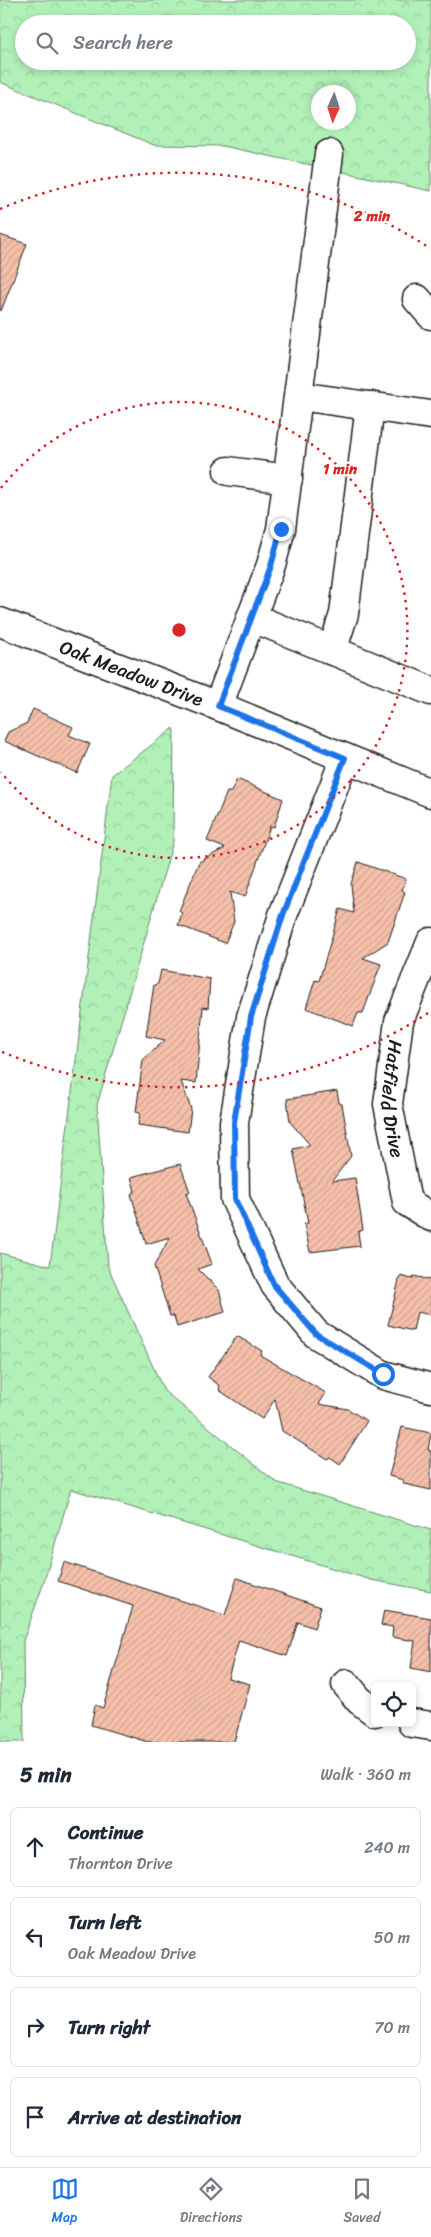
<!DOCTYPE html>
<meta charset="utf-8">
<style>
body{margin:0;font-family:Sriracha,sans-serif;background:#f2f2f3;color:#1f2937}
.controls{position:absolute;right:15px;bottom:15px;display:grid;overflow:hidden;border-radius:8px;box-shadow:0 2px 8px #0003}
.controls button{width:45px;height:45px;display:grid;place-items:center;padding:0;border:0;border-bottom:1px solid #e0e1e3;background:#fff;color:#1f2937;font:25px sans-serif}
.compass{position:absolute;left:311px;top:85px;width:45px;height:45px;border-radius:50%;background:#fff;box-shadow:0 2px 8px #0003;rotate:183deg}
.stop{position:absolute;width:15px;height:15px;margin:-11px;border:4px solid #1a73e8;border-radius:50%;background:#fff}
.stop.end{background:#1a73e8;border-color:#fff;box-shadow:0 1px 5px #0008}
.list{margin:0;padding:0;list-style:none}
h2{display:flex;justify-content:space-between;align-items:center;height:65px;margin:0;padding:0 20px;font-size:21px}
h2 small{font-size:16px;font-weight:400;color:#747a83}
.list li{display:grid;grid-template-columns:32px 1fr auto;gap:15px;align-items:center;box-sizing:border-box;height:80px;margin:0 10px 10px;padding:0 10px;border:1px solid #e0e1e3;border-radius:8px}
.list b{display:block;font-size:19px;white-space:nowrap}
.list p{margin:0;font-size:16px;white-space:nowrap;color:#747a83}
.list em{font-size:16px;font-style:normal;color:#747a83}
.icon{flex:none;width:28px;height:28px;fill:none;stroke:currentColor;stroke-width:2;stroke-linecap:round;stroke-linejoin:round}
.map{position:relative;flex:none;width:431px;height:1742px;overflow:hidden}
.search{position:absolute;background:#fff;box-shadow:0 2px 8px #0003;left:15px;right:15px;top:15px;height:55px;display:flex;align-items:center;gap:12px;box-sizing:border-box;padding:0 18px;border-radius:28px;color:#747a83;font-size:19px}
.sheet{height:425px;background:#fff}
nav{display:flex;justify-content:space-around;align-items:center;box-sizing:border-box;height:70px;border-top:1px solid #e0e1e3;background:#fff;font-size:14px;color:#747a83}
nav a{display:grid;justify-items:center;gap:2px}
nav .on{color:#1a73e8}
.map>svg:first-child{display:block}
.forest{fill:url(#forest-crowns);stroke:#66866a;fill-rule:evenodd}
.building{fill:url(#building-hatch);stroke:#1c1c1c}
.lines{fill:none;stroke-linecap:round;stroke-linejoin:round}
.minor-casing{stroke:#1c1c1c;stroke-width:31}
.minor{stroke:#fff;stroke-width:28}
.route{stroke:#1a73e8;stroke-width:6}
.ring{fill:none;stroke:#d62828;stroke-width:2.5;stroke-dasharray:2.5 5}
.labels{text-anchor:middle;stroke-width:4.5;stroke-linejoin:round;paint-order:stroke}
.street-label{font-size:19px;fill:#1c1c1c;stroke:#fff}
.centre{fill:#d62828;stroke:#fff;stroke-width:2.5}
.ring-label{font-size:15px;text-anchor:middle;font-weight:bold;fill:#d62828;stroke:#fff;stroke-width:4.5;stroke-linejoin:round;paint-order:stroke}
</style>
<div class="map">
<svg width="431" height="1742" viewBox="0 0 431 1742">
<defs>
<pattern id="forest-crowns" width="20" height="18" patternUnits="userSpaceOnUse" patternTransform="scale(1.25)"><rect width="20" height="18" fill="#b1f1b8"/><path d="M2 6a3 3 0 1 1 6 0M12 15a3 3 0 1 1 6 0" fill="none" stroke="#98ce9e"/></pattern>
<pattern id="building-hatch" width="6" height="6" patternUnits="userSpaceOnUse" patternTransform="scale(1.25)"><rect width="6" height="6" fill="#f6c0aa"/><path d="M-1 1l2-2M0 6l6-6M5 7l2-2" fill="none" stroke="#d2a492"/></pattern>
</defs>
<rect width="100%" height="100%" fill="#fff"/>
<filter id="ink" filterUnits="userSpaceOnUse"><feTurbulence type="fractalNoise" baseFrequency=".02" numOctaves="2"/><feDisplacementMap in="SourceGraphic" scale="10" xChannelSelector="R" yChannelSelector="G"/><feConvolveMatrix kernelMatrix="1 2 1 2 8 2 1 2 1" color-interpolation-filters="sRGB"/></filter>
<g filter="url(#ink)">
<g class="forest">
<path d="M0,0h431v191l-208,-45 -69,-1 -154,-63zM24,24h383v37h-383zM318,92h30v30h-30z"/>
<polygon points="174,728 173,842 97,1105 108,1267 164,1391 276,1482 431,1530 431,1591 371,1580 71,1489 43,1585 23,1641 24,1742 0,1742 0,1253 50,1266 112,775"/>
</g>
<g class="building">
<polygon points="0,235 27,244 1,311 0,310"/>
<polygon points="33,709 73,727 69,735 90,744 77,773 4,741 8,732 27,723"/>
<polygon points="237,779 283,799 274,827 270,826 245,897 230,892 234,922 225,943 178,925 182,913 179,911 199,862 225,848 207,841 227,792 231,792"/>
<polygon points="358,862 406,879 402,890 405,892 388,942 363,958 381,964 363,1013 358,1013 353,1026 306,1008 315,980 319,981 340,909 354,913 351,884"/>
<polygon points="161,970 210,979 208,1008 203,1007 196,1083 181,1081 191,1109 188,1132 138,1125 140,1113 136,1112 143,1060 165,1040 146,1036 154,985 158,984"/>
<polygon points="337,1091 339,1103 342,1104 351,1156 332,1181 355,1178 363,1230 358,1232 360,1246 310,1252 304,1224 308,1223 293,1149 310,1145 290,1122 287,1099"/>
<polygon points="180,1164 190,1192 186,1193 212,1264 198,1269 219,1290 225,1312 177,1327 174,1316 170,1316 154,1266 170,1237 146,1244 131,1194 135,1191 131,1177"/>
<polygon points="400,1276 412,1279 414,1276 431,1280 431,1315 417,1312 413,1331 388,1325"/>
<polygon points="237,1336 262,1351 260,1355 326,1393 319,1404 348,1409 367,1421 340,1464 330,1457 327,1459 282,1431 275,1399 262,1419 219,1390 220,1386 208,1377"/>
<polygon points="402,1427 431,1433 428,1450 431,1451 431,1490 404,1484 403,1480 389,1476"/>
<polygon points="64,1562 225,1615 237,1578 321,1607 314,1628 298,1622 287,1656 239,1640 228,1678 250,1684 234,1742 148,1742 91,1725 95,1705 103,1708 133,1606 58,1581"/>
<polygon points="384,1610 431,1618 431,1672 411,1668 415,1641 392,1637 393,1627 381,1625"/>
</g>
<g class="lines">
<g class="minor-casing">
<g id="minor">
<polyline points="417,299 431,315"/>
<polyline points="299,396 431,415"/>
<polyline points="228,471 288,479"/>
<polyline points="251,617 431,691"/>
<path id="s1" d="M0,622l218,84 213,87"/>
<polyline points="332,651 344,614 370,406"/>
<polyline points="218,706 271,565 281,529 329,154"/>
<polyline points="345,758 283,915 251,1017 234,1122 235,1199 275,1285 316,1334 383,1375 431,1388"/>
<path id="s2" d="M431,942l-32,79 -11,83 19,98 24,15"/>
<polyline points="346,1684 359,1700 375,1712"/>
<polyline points="412,1723 431,1726"/>
</g>
</g>
<use href="#minor" class="minor"/>
</g>
</g>
<g class="lines" filter="url(#ink)">
<polyline class="route" points="281,529 271,566 218,706 345,758 283,915 251,1017 234,1122 235,1199 274,1285 316,1334 383,1374"/>
</g>
<g class="ring">
<path d="M1 488A228 228 0 1 1 1 772"/>
<path d="M428 1013A457 457 0 0 1 0 1051M0 209A457 457 0 0 1 428 247"/>
</g>
<g class="labels">
<g class="street-label">
<text dy="7" stroke="none"><textPath href="#s1" startOffset="141">Oak Meadow Drive</textPath></text>
<text dy="7" stroke="none"><textPath href="#s2" startOffset="164">Hatfield Drive</textPath></text>
</g>
</g>
<circle cx="179" cy="630" r="8" class="centre"/>
<g class="ring-label">
<text x="372" y="221">2 min</text>
<text x="340" y="474">1 min</text>
</g>
</svg>
<div class="controls">
<button><svg class="icon" aria-label="locate" viewBox="0 0 24 24"><circle cx="12" cy="12" r="6"/><path d="M12 2v4M12 18v4M2 12h4M18 12h4"/></svg></button>
</div>
<svg class="compass" viewBox="-18 -18 36 36"><path d="M0-13l5 13h-10z" fill="#e53935"/><path d="M0 13l5-13h-10z" fill="#747a83"/></svg>
<div class="stop" style="left:383px;top:1374px"></div>
<div class="stop end" style="left:281px;top:529px"></div>
<div class="search"><svg class="icon" aria-label="search" viewBox="0 0 24 24"><circle cx="10" cy="10" r="6"/><path d="M15 15l6 6"/></svg>Search here</div>
</div>
<section class="sheet">
<h2>5 min<small>Walk · 360 m</small></h2>
<ul class="list">
<li><svg class="icon" aria-label="ahead" viewBox="0 0 24 24"><path d="M12 20V5M6 11l6-6 6 6"/></svg><div><b>Continue</b><p>Thornton Drive</p></div><em>240 m</em></li>
<li><svg class="icon" aria-label="left" viewBox="0 0 24 24"><path d="M17 20v-9H6M10 6l-5 5 5 5"/></svg><div><b>Turn left</b><p>Oak Meadow Drive</p></div><em>50 m</em></li>
<li><svg class="icon" aria-label="right" viewBox="0 0 24 24"><path d="M7 20v-9h11M14 6l5 5-5 5"/></svg><div><b>Turn right</b></div><em>70 m</em></li>
<li><svg class="icon" aria-label="arrive" viewBox="0 0 24 24"><path d="M6 21V4h12l-3 4 3 4H6"/></svg><div><b>Arrive at destination</b></div></li>
</ul>
</section>
<nav>
<a class="on"><svg class="icon" aria-label="map" viewBox="0 0 24 24"><path d="M3 6l6-2 6 2 6-2v14l-6 2-6-2-6 2zM9 4v14M15 6v14"/></svg>Map</a>
<a><svg class="icon" aria-label="directions" viewBox="0 0 24 24"><path d="M12 3l9 9-9 9-9-9zM9 14v-3h6M13 9l2 2-2 2"/></svg>Directions</a>
<a><svg class="icon" aria-label="saved" viewBox="0 0 24 24"><path d="M7 4h10v16l-5-4-5 4z"/></svg>Saved</a>
</nav>
